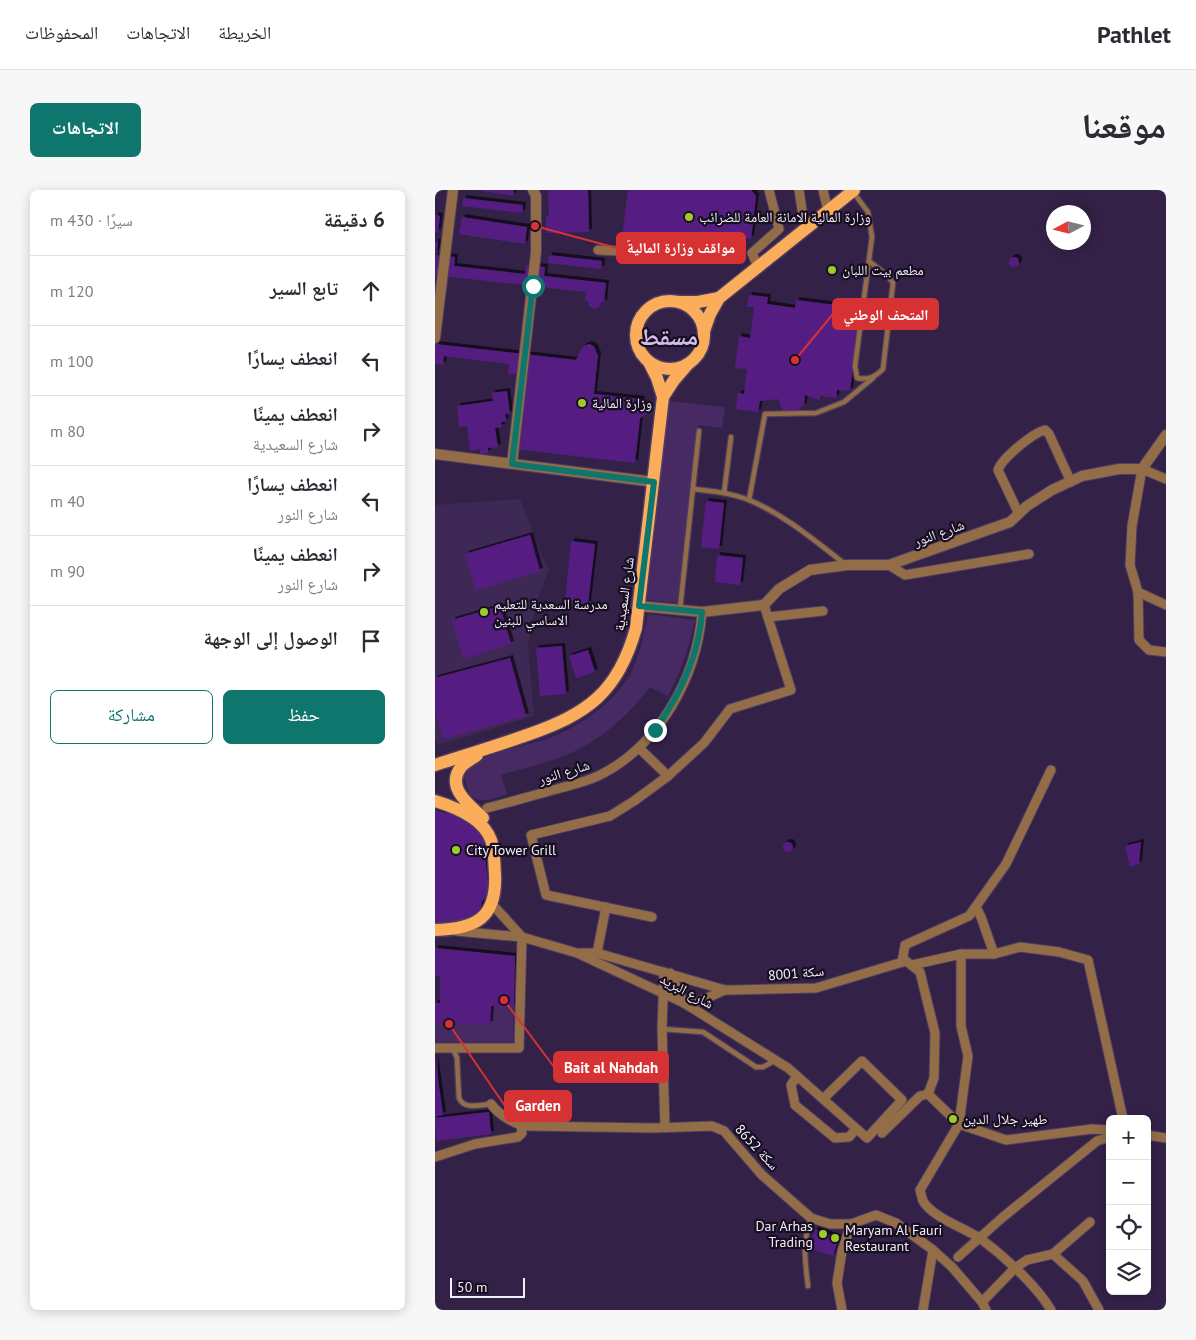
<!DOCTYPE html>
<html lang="ar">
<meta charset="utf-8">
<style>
body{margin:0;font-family:"PT Sans","Noto Naskh Arabic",sans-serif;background:#f7f7f7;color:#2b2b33;direction:rtl}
.controls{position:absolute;right:15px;bottom:15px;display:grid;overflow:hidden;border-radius:8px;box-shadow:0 2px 12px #0003}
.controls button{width:45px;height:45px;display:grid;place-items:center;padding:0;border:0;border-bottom:1px solid #e1e1e2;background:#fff;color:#2b2b33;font:25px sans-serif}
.compass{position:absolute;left:611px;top:15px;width:45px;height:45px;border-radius:50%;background:#fff;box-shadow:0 2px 12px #0003;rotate:263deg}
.scale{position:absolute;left:15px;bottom:12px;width:75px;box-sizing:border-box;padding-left:5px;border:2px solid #f3edfc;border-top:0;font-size:14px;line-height:18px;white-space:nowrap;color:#f3edfc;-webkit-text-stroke:4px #170f20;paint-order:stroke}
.stop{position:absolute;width:15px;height:15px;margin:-11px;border:4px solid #0f766e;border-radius:50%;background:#fff}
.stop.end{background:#0f766e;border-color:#fff;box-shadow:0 1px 5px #0008}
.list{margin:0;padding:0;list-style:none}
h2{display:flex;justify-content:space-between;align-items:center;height:65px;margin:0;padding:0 20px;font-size:21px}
h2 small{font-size:16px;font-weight:400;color:#7c7c81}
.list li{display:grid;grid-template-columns:32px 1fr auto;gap:15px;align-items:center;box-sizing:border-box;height:70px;padding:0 20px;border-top:1px solid #e1e1e2}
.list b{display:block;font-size:19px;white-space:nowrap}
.list p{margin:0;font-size:16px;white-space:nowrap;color:#7c7c81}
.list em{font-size:16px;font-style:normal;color:#7c7c81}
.actions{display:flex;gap:10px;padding:15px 20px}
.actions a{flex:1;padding:11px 0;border:1px solid #0f766e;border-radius:8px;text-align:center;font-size:18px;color:#0f766e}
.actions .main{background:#0f766e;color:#fff}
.icon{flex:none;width:28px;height:28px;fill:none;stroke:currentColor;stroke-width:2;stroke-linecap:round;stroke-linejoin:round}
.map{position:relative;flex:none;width:731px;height:1120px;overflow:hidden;direction:ltr;border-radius:8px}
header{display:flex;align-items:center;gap:30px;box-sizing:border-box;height:70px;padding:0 25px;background:#fff;border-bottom:1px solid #e1e1e2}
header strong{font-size:24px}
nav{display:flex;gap:28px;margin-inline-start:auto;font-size:18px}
.intro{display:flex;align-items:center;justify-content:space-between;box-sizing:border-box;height:120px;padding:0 30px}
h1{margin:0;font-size:35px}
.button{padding:12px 22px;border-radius:8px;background:#0f766e;color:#fff;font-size:18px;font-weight:700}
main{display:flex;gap:30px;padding:0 30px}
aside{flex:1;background:#fff;border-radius:8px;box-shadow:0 2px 12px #0003}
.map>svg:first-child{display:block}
.built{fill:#3e2855}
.green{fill:#472a64}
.building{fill:#551f82;filter:url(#shadow)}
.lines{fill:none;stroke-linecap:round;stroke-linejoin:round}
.service-casing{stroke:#4e3e60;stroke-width:7}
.minor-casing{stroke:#4e3e60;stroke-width:11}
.tertiary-casing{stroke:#4e3e60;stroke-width:12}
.primary-casing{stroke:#4e3e60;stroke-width:15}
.service{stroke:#936d48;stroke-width:4.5}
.minor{stroke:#936d48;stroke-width:9}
.tertiary{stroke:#936d48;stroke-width:10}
.primary{stroke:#fcad5c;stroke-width:12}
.route{stroke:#0f766e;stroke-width:6}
.poi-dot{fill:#9fca2d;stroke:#170f20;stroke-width:2}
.labels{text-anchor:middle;stroke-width:4.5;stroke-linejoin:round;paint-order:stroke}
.poi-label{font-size:14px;fill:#f3edfc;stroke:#170f20;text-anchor:start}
.street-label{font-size:14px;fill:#f3edfc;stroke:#170f20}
.town-label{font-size:24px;font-weight:bold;fill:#d2bded;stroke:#170f20}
.leader{fill:none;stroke:#d73233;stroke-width:2}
.callout-dot{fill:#d73233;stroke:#170f20;stroke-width:2}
.callout{fill:#d73233;stroke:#d73233;stroke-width:2}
.callout-label{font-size:15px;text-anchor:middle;font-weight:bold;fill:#fff}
</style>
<header>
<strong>Pathlet</strong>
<nav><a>الخريطة</a><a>الاتجاهات</a><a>المحفوظات</a></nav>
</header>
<div class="intro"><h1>موقعنا</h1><a class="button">الاتجاهات</a></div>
<main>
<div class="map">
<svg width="731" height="1120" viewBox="0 0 731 1120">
<defs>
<filter id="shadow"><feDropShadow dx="3" dy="-3" stdDeviation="0" flood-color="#0009"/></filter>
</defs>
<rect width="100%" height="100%" fill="#332147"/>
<polygon class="built" points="85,309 107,366 114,379 101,413 93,455 99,526 3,555 0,551 0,315"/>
<g class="green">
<polygon points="234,211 290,217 287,238 263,235 244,413 212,410"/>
<path d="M213,424l47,6c-6,27 -14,52 -27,76l-18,-9c-21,27 -47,52 -79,66 -22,10 -47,15 -70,22l6,19c-11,4 -29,12 -38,-1 -2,-4 -3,-11 -5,-16 2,-3 3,-7 6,-10 20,-18 64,-21 89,-33 28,-13 57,-34 72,-61 9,-19 13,-39 17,-59z"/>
<polygon points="56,816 79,816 78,852 0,852 0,833 55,834"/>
</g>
<g class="building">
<polygon points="41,0 79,0 78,6"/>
<polygon points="113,0 153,0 154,42 111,43 111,26 114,26"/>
<polygon points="193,0 316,0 321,6 316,49 306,47 304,60 296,59 292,65 268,63 268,59 258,58 259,53 233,50 232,55 224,54 223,58 196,54 196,50 187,48"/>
<polygon points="28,8 88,15 87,23 27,16"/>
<polygon points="0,25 5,26 3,42 0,42"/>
<polygon points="27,27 92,37 90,54 24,44"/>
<polygon points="0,52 3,52 1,64 0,64"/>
<polygon points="0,65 20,67 19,76 90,84 91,75 110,77 109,86 171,93 169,113 167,112 164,117 159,119 154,116 153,111 150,111 151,102 0,85"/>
<polygon points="114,65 167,71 166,79 113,73"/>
<circle cx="579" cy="72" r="5"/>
<polygon points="314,105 333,107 332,114 360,118 361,110 409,116 407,134 423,136 415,201 402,200 401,208 385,206 385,210 370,205 369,215 361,221 353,222 347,219 343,209 325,211 323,222 301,219 303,203 309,204 312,179 300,178 304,146 315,148 319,117 312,117"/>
<polygon points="0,154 141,170 148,156 154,154 157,155 160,158 162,164 163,164 159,204 207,209 206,212 213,218 212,224 205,228 200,273 80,259 83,184 73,184 74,174 9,166 8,175 0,174"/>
<polygon points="72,201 75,224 70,224 71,231 66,232 67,237 60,238 63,257 53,258 53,263 45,264 45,259 35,261 32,236 24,237 22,216 58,211 57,203"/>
<polygon points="271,311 289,313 284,359 266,357"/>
<polygon points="95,345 105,381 41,400 30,364"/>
<polygon points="136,351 160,354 153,414 130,412"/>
<polygon points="282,365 308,368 305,395 280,392"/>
<polygon points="65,416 76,454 28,469 17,430"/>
<polygon points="127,456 131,504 105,506 101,458"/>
<polygon points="153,460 160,482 141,488 134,466"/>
<polygon points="75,468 91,526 8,549 0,521 0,488"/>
<polygon points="0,620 25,627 39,633 48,645 54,704 47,711 45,721 38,729 0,735"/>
<polygon points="706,652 704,674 695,677 690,656"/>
<circle cx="353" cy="657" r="5"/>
<polygon points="0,758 80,766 79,816 56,816 55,834 0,833 0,813 5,813 5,786 0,786"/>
<polygon points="0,867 8,925 0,926"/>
<polygon points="54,922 56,944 1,951 0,928"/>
<polygon points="380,1039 404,1048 398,1066 374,1058"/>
</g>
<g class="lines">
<g class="service-casing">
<g id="service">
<path d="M418,2l15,20 4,25 -17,129 2,12c12,2 18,-1 26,-9l10,-86 -5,-7 -19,-15"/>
<path d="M258,299c19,2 38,4 56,11 36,15 66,41 96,64"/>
<polyline points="289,303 296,247"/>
<polyline points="314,310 330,224 381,223 409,212 438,188"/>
<polyline points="245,419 264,241"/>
<polyline points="227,839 268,842 321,877 328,877 341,870"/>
<path d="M18,859l4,9 2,40c5,12 21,7 32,6"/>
<path d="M373,1096c-3,-26 -6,-43 3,-68"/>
</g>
</g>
<g class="minor-casing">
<g id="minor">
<polyline points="364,0 367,20"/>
<polyline points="388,0 393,21"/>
<polyline points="163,60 203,62"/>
<polyline points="323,77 317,63 344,39 334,0"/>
<polyline points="731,289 707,279 697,336 695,375 703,402 704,450 714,460 731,462"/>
<path d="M584,324l-21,-44c4,-12 35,-37 47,-40l4,4 22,48"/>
<polyline points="454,375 470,385 594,364"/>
<polyline points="703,402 731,415"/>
<polyline points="333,427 388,421"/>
<polyline points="204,558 233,586"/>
<path d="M52,618c24,-6 47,-13 70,-19 14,-4 28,-7 41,-13 60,-29 99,-98 104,-164"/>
<polyline points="57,714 87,747"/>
<polyline points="541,717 546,727 559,764"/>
<polyline points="217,727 111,705 96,645 175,626 199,611 233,586 269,553 295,519 356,500 329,415"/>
<polyline points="21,741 87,747 142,763 249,813 353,878 432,948 467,910 427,871 388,909"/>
<polyline points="145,763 162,763 290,800 298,800 381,798 471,771 485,782 500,843 499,888 493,904"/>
<polyline points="162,763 171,717"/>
<polyline points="526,764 526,836 533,866 524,934 571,950 657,939 675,940"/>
<polyline points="467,772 470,755 534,726 571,674 616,580"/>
<polyline points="477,775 526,764 559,764 585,757 624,762 653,770 688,929"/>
<polyline points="229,782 227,839 230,937"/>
<polyline points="235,783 249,813"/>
<polyline points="249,813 265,811 290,800"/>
<polyline points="0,858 84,858 87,747"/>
<polyline points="362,886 356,895 360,915 400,948 414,947 421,939"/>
<path d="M56,914c8,11 24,21 37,22l126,2 58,-2 12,5 38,44 49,43 19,6h21l25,-9 20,8 37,27 19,17 30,35 4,8"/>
<path d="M447,943l38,-37 8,-2 31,30 -39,66c1,4 2,8 3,11 10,17 42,27 58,38 23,17 55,46 70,71"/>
<polyline points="712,945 731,948"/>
<polyline points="0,967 40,954 83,947 87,943 86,936"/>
<polyline points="618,1064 648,1091 664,1120"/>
<polyline points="523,1067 568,1027 662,951 675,947"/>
<polyline points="547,1112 580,1078 592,1070 618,1064 655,1032"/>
<polyline points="407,1120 402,1093 407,1061 416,1034"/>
<polyline points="488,1120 498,1060"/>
</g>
</g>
<g class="tertiary-casing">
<g id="tertiary">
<polyline points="0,148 18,0"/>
<polyline points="0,264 219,292"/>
<polyline points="77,274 101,62 101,6 98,0"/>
<polyline points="204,416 267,422 329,415 344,399 375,380 412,375 454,375 575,332 592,316 617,300 647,286 684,279 707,279 731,245"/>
</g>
</g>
<g class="primary-casing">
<g id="primary">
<circle cx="235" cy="145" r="34"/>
<polyline points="245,112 263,112 284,108"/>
<polyline points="269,141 275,124 284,108 419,0"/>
<polyline points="228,207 239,190 252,175"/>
<path d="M42,565c-5,4 -12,7 -16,12 -16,21 9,38 22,51"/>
<path d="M0,575c31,-10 61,-19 92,-30 60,-21 91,-42 109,-107l27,-231 -6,-19 -8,-16"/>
<path d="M0,611c20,6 48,17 56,39 4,11 3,23 4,34 2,44 -19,55 -60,56"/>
</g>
</g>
<use href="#service" class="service"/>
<use href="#minor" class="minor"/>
<use href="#tertiary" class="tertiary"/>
<use href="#primary" class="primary"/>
</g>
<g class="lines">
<path class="route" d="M98,96l-21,178 142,18 -15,124 63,6c-3,44 -22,83 -47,118"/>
</g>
<g class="poi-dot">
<circle cx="254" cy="27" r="5"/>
<circle cx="397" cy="80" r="5"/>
<circle cx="147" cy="213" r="5"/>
<circle cx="49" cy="422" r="5"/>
<circle cx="21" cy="660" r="5"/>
<circle cx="518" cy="929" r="5"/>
<circle cx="388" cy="1044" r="5"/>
<circle cx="400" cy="1048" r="5"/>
</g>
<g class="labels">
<g class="poi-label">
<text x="264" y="32">وزارة المالية الامانة العامة للضرائب</text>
<text x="407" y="85">مطعم بيت اللبان</text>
<text x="157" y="218">وزارة المالية</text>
<text x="59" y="419">مدرسة السعدية للتعليم<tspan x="59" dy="16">الاساسي للبنين</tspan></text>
<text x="31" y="665">City Tower Grill</text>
<text x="528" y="934">طهير جلال الدين</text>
<text x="378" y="1041" text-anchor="end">Dar Arhas<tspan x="378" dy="16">Trading</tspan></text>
<text x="410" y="1045">Maryam Al Fauri<tspan x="410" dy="16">Restaurant</tspan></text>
</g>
<g class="street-label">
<text transform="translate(504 343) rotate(-20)" y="5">شارع النور</text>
<text transform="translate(189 404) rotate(-82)" y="5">شارع السعيدية</text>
<text transform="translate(129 582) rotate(-17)" y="5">شارع النور</text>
<text transform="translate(361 783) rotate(-5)" y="5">سكة 8001</text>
<text transform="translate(252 801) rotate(28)" y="5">شارع البريد</text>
<text transform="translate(322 957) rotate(47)" y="5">سكة 8652</text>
</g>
<g class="town-label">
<text x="234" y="155">مسقط</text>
</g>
</g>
<path class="leader" d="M100 36L182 58M360 170L398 124M69 810L119 877M14 834L70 916"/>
<g class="callout-dot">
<circle cx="100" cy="36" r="5"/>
<circle cx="360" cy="170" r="5"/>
<circle cx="69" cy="810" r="5"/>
<circle cx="14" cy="834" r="5"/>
</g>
<g class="callout">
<rect x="182" y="43" width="128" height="30" rx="5"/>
<rect x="398" y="109" width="105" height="30" rx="5"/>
<rect x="119" y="862" width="114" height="30" rx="5"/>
<rect x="70" y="901" width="66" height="30" rx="5"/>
</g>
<g class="callout-label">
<text x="246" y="63">َمواقف وزارة المالية</text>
<text x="451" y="130">المتحف الوطني</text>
<text x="176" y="883">Bait al Nahdah</text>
<text x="103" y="921">Garden</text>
</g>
</svg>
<div class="controls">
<button>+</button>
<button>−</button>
<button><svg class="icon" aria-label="locate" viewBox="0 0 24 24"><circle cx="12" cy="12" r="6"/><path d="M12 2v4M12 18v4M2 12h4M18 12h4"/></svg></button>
<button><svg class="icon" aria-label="layers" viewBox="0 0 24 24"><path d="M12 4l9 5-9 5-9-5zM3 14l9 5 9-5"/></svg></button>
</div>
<svg class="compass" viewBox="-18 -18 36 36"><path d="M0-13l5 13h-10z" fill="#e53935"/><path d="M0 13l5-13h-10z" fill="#7c7c81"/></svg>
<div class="scale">50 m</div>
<div class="stop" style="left:98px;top:96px"></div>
<div class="stop end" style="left:220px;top:540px"></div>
</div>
<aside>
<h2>6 دقيقة<small>سيرًا · 430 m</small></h2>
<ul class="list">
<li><svg class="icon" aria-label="ahead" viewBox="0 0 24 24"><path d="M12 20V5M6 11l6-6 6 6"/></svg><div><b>تابع السير</b></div><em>120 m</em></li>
<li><svg class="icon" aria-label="left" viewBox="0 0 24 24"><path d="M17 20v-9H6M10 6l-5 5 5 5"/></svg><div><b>انعطف يسارًا</b></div><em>100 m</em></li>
<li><svg class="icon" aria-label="right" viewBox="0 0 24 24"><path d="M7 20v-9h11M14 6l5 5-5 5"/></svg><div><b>انعطف يمينًا</b><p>شارع السعيدية</p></div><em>80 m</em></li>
<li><svg class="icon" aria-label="left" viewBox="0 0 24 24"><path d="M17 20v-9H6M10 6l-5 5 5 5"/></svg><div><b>انعطف يسارًا</b><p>شارع النور</p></div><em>40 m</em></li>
<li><svg class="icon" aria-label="right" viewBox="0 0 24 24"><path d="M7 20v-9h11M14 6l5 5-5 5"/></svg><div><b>انعطف يمينًا</b><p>شارع النور</p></div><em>90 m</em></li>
<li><svg class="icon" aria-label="arrive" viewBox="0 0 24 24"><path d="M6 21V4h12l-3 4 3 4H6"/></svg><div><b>الوصول إلى الوجهة</b></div></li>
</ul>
<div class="actions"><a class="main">حفظ</a><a>مشاركة</a></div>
</aside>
</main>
